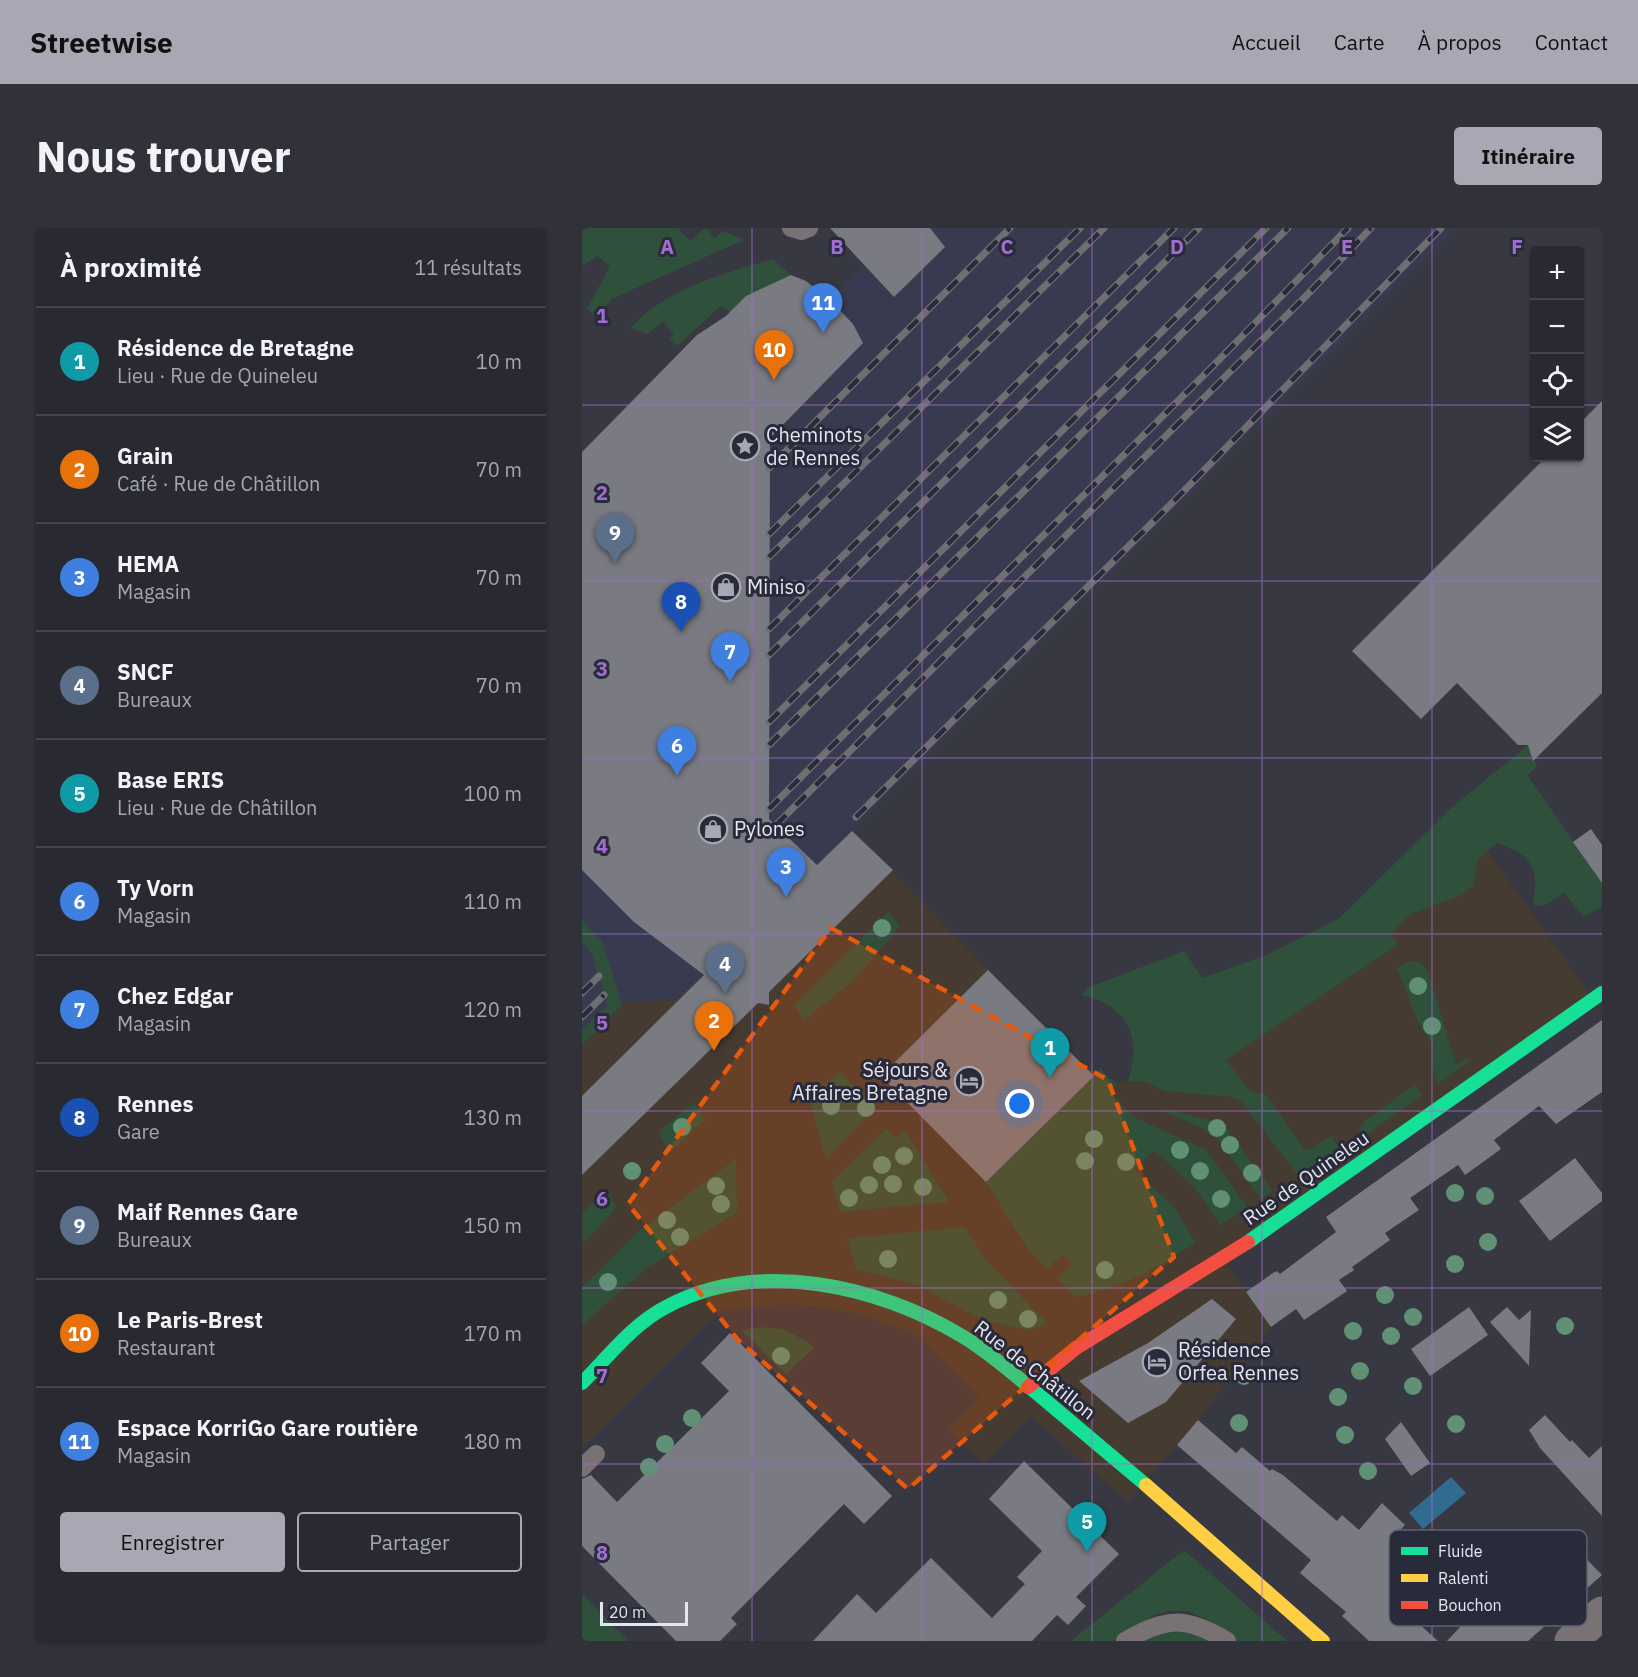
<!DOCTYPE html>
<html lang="fr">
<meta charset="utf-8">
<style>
body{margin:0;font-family:"IBM Plex Sans",sans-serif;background:#313239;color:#f1f3f6}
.controls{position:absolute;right:18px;top:18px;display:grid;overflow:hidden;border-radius:6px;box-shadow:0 2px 4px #0004}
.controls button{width:54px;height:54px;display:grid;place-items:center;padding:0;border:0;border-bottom:2px solid #45464d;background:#292a31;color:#f1f3f6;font:30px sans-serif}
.scale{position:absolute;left:18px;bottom:15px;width:88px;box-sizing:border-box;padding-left:6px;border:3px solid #e4e5f0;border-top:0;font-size:16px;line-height:21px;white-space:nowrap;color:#e4e5f0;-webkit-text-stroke:4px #292a3a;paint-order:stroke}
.you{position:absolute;left:438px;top:876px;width:21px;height:21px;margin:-15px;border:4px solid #fff;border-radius:50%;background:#1a73e8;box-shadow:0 0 0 9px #1a73e833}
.badge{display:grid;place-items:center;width:39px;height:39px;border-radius:50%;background:#a7a8b3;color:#fff;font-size:20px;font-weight:700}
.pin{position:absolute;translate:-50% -50px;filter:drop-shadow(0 2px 3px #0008)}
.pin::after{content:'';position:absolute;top:32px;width:21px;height:18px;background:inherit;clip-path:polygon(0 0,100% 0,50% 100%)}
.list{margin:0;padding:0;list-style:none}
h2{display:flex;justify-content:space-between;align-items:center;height:78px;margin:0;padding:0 24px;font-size:26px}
h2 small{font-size:20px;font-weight:400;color:#a5a7ab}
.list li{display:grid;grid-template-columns:39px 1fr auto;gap:18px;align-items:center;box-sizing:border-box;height:108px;padding:0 24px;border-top:2px solid #45464d}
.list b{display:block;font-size:22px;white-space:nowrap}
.list p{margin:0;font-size:20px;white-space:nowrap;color:#a5a7ab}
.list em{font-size:20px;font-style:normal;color:#a5a7ab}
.actions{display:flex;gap:12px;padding:18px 24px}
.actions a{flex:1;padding:14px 0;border:2px solid #a7a8b3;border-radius:6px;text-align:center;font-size:21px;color:#a7a8b3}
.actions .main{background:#a7a8b3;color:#111}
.icon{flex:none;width:33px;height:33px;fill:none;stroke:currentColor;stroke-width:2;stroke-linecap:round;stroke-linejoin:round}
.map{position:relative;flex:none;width:1020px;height:1413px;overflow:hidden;border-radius:6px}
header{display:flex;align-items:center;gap:36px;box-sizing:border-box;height:84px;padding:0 30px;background:#a7a8b3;color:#111}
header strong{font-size:28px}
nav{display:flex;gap:33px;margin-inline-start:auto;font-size:21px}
.intro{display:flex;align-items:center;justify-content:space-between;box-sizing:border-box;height:144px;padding:0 36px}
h1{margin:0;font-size:42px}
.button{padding:15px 27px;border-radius:6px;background:#a7a8b3;color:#111;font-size:21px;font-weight:700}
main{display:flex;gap:36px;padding:0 36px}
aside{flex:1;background:#292a31;border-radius:6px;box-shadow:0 2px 4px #0004}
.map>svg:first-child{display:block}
.commercial{fill:#463b30}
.built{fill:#383a4f}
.green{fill:#2f513b}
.water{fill:#316c90}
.building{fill:#7a7a82}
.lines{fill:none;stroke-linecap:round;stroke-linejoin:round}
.lane{stroke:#797274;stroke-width:18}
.street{stroke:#797274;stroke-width:33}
.fast{stroke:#16e098;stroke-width:14}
.slow{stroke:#ffcf43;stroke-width:14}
.jam{stroke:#f24e42;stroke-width:14}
.rail-casing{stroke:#706e72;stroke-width:7}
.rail{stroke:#292a3a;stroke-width:4.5;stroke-dasharray:14;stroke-linecap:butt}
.tree{fill:#619174}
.marked{fill:#e8590c;fill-opacity:0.2;stroke:#e8590c;stroke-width:4.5;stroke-dasharray:12 8;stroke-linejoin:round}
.grid{fill:none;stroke:#a06dd0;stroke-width:1.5;stroke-opacity:0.55}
.labels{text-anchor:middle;stroke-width:6;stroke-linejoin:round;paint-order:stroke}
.poi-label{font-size:20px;fill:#e4e5f0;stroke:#292a3a;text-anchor:start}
.street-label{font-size:20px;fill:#e4e5f0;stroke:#292a3a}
.key{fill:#292a3a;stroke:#616271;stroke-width:1.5}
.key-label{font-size:16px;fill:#e4e5f0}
.grid-label{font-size:20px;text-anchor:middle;font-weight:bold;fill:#a06dd0;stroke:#292a3a;stroke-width:6;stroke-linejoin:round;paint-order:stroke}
</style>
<header>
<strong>Streetwise</strong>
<nav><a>Accueil</a><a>Carte</a><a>À propos</a><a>Contact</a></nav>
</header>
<div class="intro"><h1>Nous trouver</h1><a class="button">Itinéraire</a></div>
<main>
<aside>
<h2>À proximité<small>11 résultats</small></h2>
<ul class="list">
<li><span class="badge" style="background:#0f9aa8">1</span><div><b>Résidence de Bretagne</b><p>Lieu · Rue de Quineleu</p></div><em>10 m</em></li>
<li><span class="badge" style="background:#e8710a">2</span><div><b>Grain</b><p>Café · Rue de Châtillon</p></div><em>70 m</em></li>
<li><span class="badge" style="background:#3f7fe0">3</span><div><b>HEMA</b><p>Magasin</p></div><em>70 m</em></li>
<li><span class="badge" style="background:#5c6f8a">4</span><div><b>SNCF</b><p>Bureaux</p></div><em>70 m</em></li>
<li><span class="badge" style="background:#0f9aa8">5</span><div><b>Base ERIS</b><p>Lieu · Rue de Châtillon</p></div><em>100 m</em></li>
<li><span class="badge" style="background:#3f7fe0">6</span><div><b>Ty Vorn</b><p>Magasin</p></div><em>110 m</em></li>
<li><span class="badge" style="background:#3f7fe0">7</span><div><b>Chez Edgar</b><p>Magasin</p></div><em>120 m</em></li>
<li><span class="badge" style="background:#1a4fb4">8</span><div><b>Rennes</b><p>Gare</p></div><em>130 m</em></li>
<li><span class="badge" style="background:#5c6f8a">9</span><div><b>Maif Rennes Gare</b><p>Bureaux</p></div><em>150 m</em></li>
<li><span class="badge" style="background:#e8710a">10</span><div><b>Le Paris-Brest</b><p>Restaurant</p></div><em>170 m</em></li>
<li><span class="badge" style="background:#3f7fe0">11</span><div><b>Espace KorriGo Gare routière</b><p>Magasin</p></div><em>180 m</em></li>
</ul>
<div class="actions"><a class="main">Enregistrer</a><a>Partager</a></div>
</aside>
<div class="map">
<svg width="1020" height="1413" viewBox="0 0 1020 1413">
<rect width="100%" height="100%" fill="#373841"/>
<polygon class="commercial" points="270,603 512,848 534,856 546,853 804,705 898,612 1008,766 638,1026 689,1099 616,1192 546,1274 449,1188 402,1236 366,1201 398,1169 331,1105 283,1087 241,1079 204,1076 137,1083 0,1220 0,817 40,777 51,773 96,772"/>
<polygon class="built" points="293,0 875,0 274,599 96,772 51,773 40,777 0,817 0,224 115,107 144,88 164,68 209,47 224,53 248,72 282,38 269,25"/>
<g class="green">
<polygon points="0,0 96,0 108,13 123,0 133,10 141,3 162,12 29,71 16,91 5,81 28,38 15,28 0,38"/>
<path d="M191,31l18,16 -60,38 -10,-7 -44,40 -8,-7 5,-5 -11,-12 -16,12 -16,-6c34,-39 94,-55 142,-69z"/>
<path d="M946,517l9,21 -19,19 10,-9 74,107v23l-18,11 -20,-24 -19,12 -11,1c-2,-9 2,-15 1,-24 0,-23 -18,-33 -38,-39l-19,16 -5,27 -11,9 -52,19 -19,20 7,11 -172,115 24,31 16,4 40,56 25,-15 11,16 -30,19 -15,3 -56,-73 -8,-4 -68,-6 -19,-9 -18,-1c15,-43 -1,-77 -47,-86l6,-7 97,-37 18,27 65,-23 73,-37 110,-109z"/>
<polygon points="306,684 318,698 275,749 222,793 213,777"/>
<polygon points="0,692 21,715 40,777 0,817 0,802 26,777 10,726 0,714"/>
<polygon points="828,733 838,734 846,743 874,836 885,830 888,833 856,856 851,842 850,817 833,787 815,740"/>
<path d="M518,841l16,15 -7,8 25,25 72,33 41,57 -27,18 -25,-37 -41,-38 -20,19 39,37 23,37c-41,25 -73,46 -121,54l-17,-18 14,-15 -9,-10 -16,15 -19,-20 -42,-67z"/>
<polygon points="257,844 295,878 244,931 227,869"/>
<polygon points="833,857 840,867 780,910 777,901 783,893"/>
<polygon points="112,874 123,892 87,925 77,904"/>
<polygon points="573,879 640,895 691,963 679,971 631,905"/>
<polygon points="304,901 314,911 323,902 367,974 258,984 250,954"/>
<polygon points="154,931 155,985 67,1038 0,1097 0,1059 57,1003"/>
<polygon points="26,960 34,980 1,1016 0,986"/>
<polygon points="383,999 405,1033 465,1095 448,1103 401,1092 334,1057 274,1041 265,1010"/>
<polygon points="177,1099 204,1102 233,1119 204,1146 160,1103"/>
<polygon points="602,1322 705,1413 655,1413 630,1394 606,1383 587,1383 570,1388 532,1413 489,1413"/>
<polygon points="0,1365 0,1366 46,1413 0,1413"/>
<polygon points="600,1402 632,1413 561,1413 569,1407"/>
</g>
<polygon class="water" points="869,1249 884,1265 841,1301 827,1285"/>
<g class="building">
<polygon points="248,0 348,0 363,19 312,69"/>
<polygon points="209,47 224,53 248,72 271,96 281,115 188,210 187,591 235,637 270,603 311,642 187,764 187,777 176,775 0,947 0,868 122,747 52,694 0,642 0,224 115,107 144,88 164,68"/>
<polygon points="1020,173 1020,465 951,533 946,517 936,517 875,455 839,491 770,423 963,230 998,230 998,195"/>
<polygon points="1009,601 1020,617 1020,655 991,614"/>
<polygon points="406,742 512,848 404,954 299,848"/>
<polygon points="1020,792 1020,864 974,896 957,878 912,912 919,921 883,947 876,937 828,970 837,982 803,1005 808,1012 770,1039 772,1042 757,1052 765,1063 722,1092 714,1081 689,1099 664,1064 691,1045 695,1043 698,1046 754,1004 744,989"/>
<polygon points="993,930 1020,965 1020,973 968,1013 937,973"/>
<polygon points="630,1071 654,1091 584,1174 546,1195 497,1153 566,1115"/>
<polygon points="887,1079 906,1107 848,1148 829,1121"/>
<polygon points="925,1079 937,1092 949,1082 947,1138 908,1094"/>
<polygon points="148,1105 310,1268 282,1296 262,1276 149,1390 155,1396 138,1413 94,1413 0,1318 0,1251 9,1247 35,1274 147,1163 119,1135"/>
<polygon points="963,1187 988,1214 990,1212 1007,1230 1020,1218 1020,1288 958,1220 947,1202"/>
<polygon points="616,1192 654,1225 660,1219 688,1243 690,1241 701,1247 755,1293 760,1287 777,1302 800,1275 823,1297 812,1308 857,1348 825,1385 856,1413 787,1413 760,1388 764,1384 718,1345 729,1332 595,1217"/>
<polygon points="819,1194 848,1235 829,1248 803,1211"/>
<polygon points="442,1233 537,1326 494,1369 504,1378 486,1397 475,1387 450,1413 231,1413 275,1366 294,1385 349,1330 410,1390 443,1356 435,1349 460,1323 407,1271"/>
<polygon points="987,1313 1020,1347 946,1413 865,1413 910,1365 925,1381 975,1336 970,1329"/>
</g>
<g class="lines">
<g class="lane">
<polyline points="209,0 219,3 227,0"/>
<polyline points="0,1240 14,1226"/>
<path d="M543,1413c41,-24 61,-25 102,0"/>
</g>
<polyline class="street" points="989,1413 1020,1385"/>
<g class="fast">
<polyline points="666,1014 1020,765"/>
<path d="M0,1155c26,-26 51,-59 84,-76 91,-49 212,-22 296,29 30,18 56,42 83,64 34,29 68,57 101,85"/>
</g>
<polyline class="slow" points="564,1257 741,1413"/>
<polyline class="jam" points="446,1159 494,1120 666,1014"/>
<g class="rail-casing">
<g id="rail">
<polyline points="187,240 428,0"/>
<polyline points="187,306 498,0"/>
<polyline points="187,329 522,0"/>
<polyline points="187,401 592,0"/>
<polyline points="187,427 617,0"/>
<polyline points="187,494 684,0"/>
<polyline points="187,517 706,0"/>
<polyline points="187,581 627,142 766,0"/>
<polyline points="274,589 592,273 859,0"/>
<polyline points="194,597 724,68 789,0"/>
<polyline points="0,765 17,748"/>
<polyline points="0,789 22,767"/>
</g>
</g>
<use href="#rail" class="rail"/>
</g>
<g class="tree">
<circle cx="300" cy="700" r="9"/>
<circle cx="836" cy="758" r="9"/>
<circle cx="850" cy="798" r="9"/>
<circle cx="249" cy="878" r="9"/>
<circle cx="284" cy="880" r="9"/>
<circle cx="100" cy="899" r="9"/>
<circle cx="635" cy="900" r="9"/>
<circle cx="512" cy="911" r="9"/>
<circle cx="648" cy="917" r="9"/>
<circle cx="598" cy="922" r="9"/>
<circle cx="322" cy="928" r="9"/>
<circle cx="503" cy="933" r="9"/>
<circle cx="544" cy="934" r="9"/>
<circle cx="300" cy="937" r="9"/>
<circle cx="50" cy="943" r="9"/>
<circle cx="618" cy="943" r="9"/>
<circle cx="670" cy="945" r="9"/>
<circle cx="311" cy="956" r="9"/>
<circle cx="287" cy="957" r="9"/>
<circle cx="134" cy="958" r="9"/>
<circle cx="341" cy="959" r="9"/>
<circle cx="873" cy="965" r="9"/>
<circle cx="903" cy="968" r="9"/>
<circle cx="267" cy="970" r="9"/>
<circle cx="639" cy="971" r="9"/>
<circle cx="139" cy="976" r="9"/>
<circle cx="85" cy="992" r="9"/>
<circle cx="98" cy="1009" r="9"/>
<circle cx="906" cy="1014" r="9"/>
<circle cx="306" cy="1031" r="9"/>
<circle cx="873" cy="1036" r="9"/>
<circle cx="523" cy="1042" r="9"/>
<circle cx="26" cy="1054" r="9"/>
<circle cx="803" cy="1067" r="9"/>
<circle cx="416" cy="1072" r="9"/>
<circle cx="831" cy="1089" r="9"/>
<circle cx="446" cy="1091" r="9"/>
<circle cx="983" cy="1098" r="9"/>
<circle cx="771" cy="1103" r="9"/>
<circle cx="809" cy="1108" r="9"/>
<circle cx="199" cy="1128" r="9"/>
<circle cx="778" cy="1143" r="9"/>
<circle cx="662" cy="1148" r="9"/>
<circle cx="831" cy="1158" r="9"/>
<circle cx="756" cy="1169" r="9"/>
<circle cx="110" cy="1190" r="9"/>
<circle cx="657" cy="1195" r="9"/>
<circle cx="874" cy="1196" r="9"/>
<circle cx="763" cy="1207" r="9"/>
<circle cx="83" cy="1216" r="9"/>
<circle cx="67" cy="1239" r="9"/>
<circle cx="786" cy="1243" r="9"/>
</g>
<path class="marked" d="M249,700l277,152 66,177 -266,232 -170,-149 -110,-136z"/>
<path class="grid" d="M170,0v1413M340,0v1413M510,0v1413M680,0v1413M850,0v1413M0,177h952M998,177h22M0,353h1020M0,530h1020M0,706h1020M0,883h1020M0,1060h1020M0,1236h1020"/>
<defs>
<g id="sight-ring" transform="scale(1.5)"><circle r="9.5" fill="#292a3a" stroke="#a7a8b3" stroke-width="1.5"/><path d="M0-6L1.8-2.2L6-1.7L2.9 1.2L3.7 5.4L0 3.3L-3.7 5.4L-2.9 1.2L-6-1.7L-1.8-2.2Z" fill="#a7a8b3"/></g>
<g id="shop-ring" transform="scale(1.5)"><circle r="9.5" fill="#292a3a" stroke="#a7a8b3" stroke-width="1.5"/><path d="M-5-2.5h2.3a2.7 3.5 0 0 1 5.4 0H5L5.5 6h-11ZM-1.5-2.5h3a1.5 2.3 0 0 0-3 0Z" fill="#a7a8b3"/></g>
<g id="hotel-ring" transform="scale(1.5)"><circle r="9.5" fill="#292a3a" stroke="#a7a8b3" stroke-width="1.5"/><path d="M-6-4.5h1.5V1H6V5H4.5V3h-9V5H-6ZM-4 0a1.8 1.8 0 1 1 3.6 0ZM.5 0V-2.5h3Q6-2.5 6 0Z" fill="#a7a8b3"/></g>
</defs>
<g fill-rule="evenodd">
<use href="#sight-ring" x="163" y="218"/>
<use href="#shop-ring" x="144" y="359"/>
<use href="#shop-ring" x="131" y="601"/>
<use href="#hotel-ring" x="387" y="853"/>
<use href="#hotel-ring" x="575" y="1134"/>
</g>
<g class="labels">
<g class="poi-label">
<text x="184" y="214">Cheminots<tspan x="184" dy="23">de Rennes</tspan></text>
<text x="165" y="366">Miniso</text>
<text x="152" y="608">Pylones</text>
<text x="366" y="849" text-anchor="end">Séjours &amp;<tspan x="366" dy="23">Affaires Bretagne</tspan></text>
<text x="596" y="1129">Résidence<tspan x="596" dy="23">Orfea Rennes</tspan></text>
</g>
<g class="street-label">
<text transform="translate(724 950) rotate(-35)" y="7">Rue de Quineleu</text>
<text transform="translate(453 1142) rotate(38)" y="7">Rue de Châtillon</text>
</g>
</g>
<rect x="807" y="1302" width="198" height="96" rx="9" class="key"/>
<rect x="819" y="1319" width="27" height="8" fill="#16e098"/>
<rect x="819" y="1346" width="27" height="8" fill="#ffcf43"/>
<rect x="819" y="1373" width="27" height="8" fill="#f24e42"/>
<g class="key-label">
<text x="856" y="1329">Fluide</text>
<text x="856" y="1356">Ralenti</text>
<text x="856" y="1383">Bouchon</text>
</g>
<g class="grid-label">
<text x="85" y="26">A</text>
<text x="255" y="26">B</text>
<text x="425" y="26">C</text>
<text x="595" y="26">D</text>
<text x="765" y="26">E</text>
<text x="935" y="26">F</text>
<text x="20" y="95">1</text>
<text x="20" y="272">2</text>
<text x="20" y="448">3</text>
<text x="20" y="625">4</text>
<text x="20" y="802">5</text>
<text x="20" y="978">6</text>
<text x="20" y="1155">7</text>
<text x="20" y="1332">8</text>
</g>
</svg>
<div class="controls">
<button>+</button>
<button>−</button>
<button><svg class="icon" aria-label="locate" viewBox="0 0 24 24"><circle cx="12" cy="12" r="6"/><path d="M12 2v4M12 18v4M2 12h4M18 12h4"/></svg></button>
<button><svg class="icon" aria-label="layers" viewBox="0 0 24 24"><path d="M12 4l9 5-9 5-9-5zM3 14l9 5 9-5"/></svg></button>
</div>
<div class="scale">20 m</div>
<div class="you"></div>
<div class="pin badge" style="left:468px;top:850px;background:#0f9aa8">1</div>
<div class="pin badge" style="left:132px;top:823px;background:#e8710a">2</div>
<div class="pin badge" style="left:204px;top:669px;background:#3f7fe0">3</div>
<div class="pin badge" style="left:143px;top:766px;background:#5c6f8a">4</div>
<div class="pin badge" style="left:505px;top:1324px;background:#0f9aa8">5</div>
<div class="pin badge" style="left:95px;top:548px;background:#3f7fe0">6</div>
<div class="pin badge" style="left:148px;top:454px;background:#3f7fe0">7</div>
<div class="pin badge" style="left:99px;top:404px;background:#1a4fb4">8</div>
<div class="pin badge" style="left:33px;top:335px;background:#5c6f8a">9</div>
<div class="pin badge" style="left:192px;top:152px;background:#e8710a">10</div>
<div class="pin badge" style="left:241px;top:105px;background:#3f7fe0">11</div>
</div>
</main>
